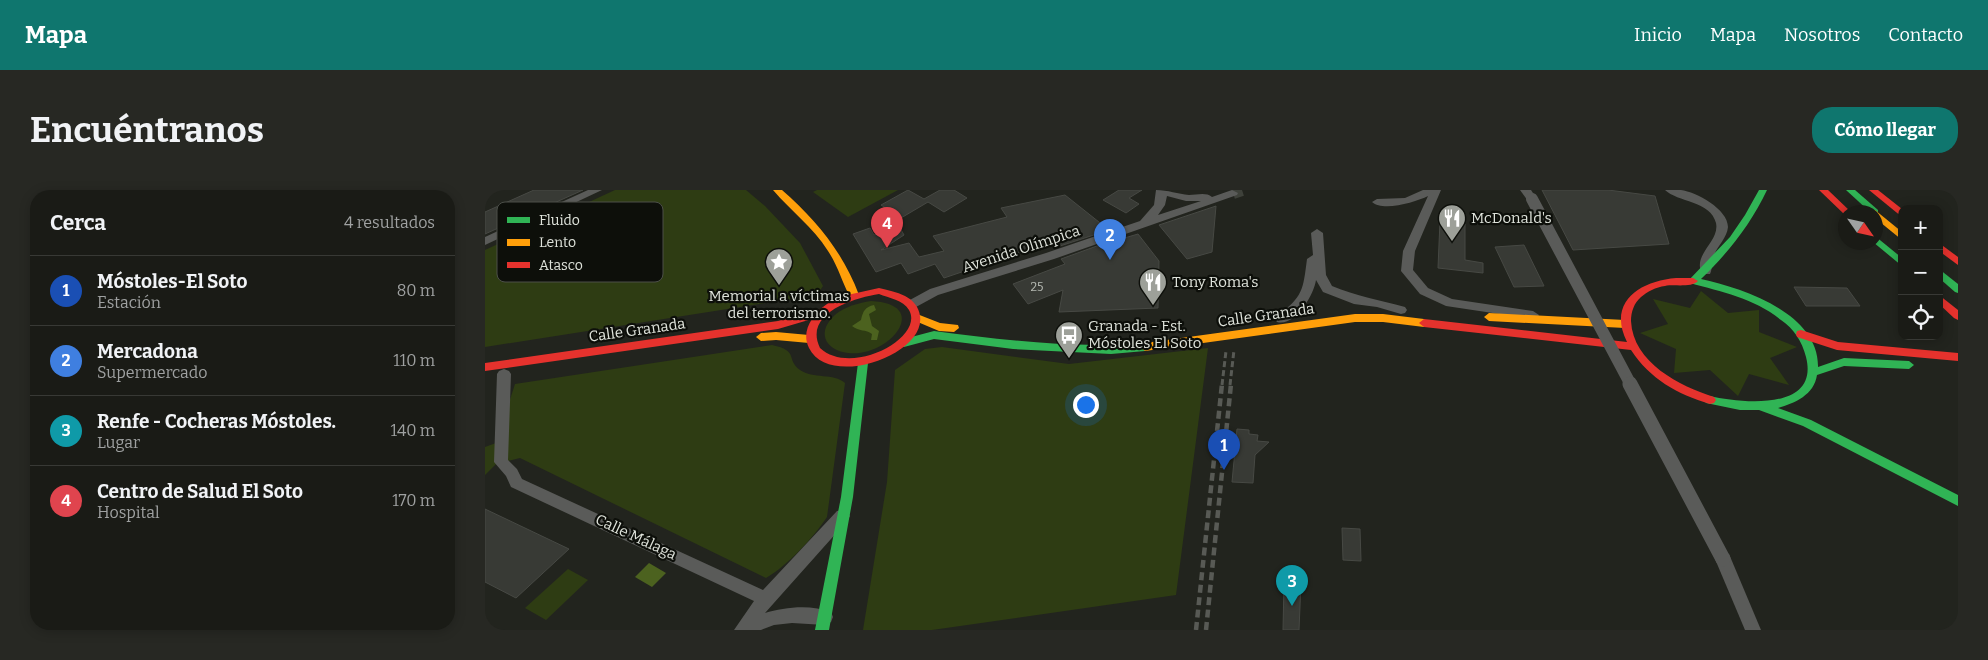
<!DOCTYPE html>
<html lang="es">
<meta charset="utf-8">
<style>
body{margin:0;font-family:Bitter,serif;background:#272823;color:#f1f3f6}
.controls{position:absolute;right:15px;top:15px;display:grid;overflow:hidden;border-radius:10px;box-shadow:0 2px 12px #0003}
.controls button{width:45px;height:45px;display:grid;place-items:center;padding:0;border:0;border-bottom:1px solid #383935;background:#1a1b16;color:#f1f3f6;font:25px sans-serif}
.compass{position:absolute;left:1353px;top:15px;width:45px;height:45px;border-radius:50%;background:#1a1b16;box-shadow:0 2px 12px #0003;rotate:124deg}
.you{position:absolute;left:600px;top:214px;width:18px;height:18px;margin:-12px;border:4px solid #fff;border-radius:50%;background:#1a73e8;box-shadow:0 0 0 8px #1a73e833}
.badge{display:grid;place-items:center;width:32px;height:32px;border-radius:50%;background:#0f766e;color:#fff;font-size:16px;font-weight:700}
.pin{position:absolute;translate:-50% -41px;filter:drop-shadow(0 1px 2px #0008)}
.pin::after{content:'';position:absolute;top:26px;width:18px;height:15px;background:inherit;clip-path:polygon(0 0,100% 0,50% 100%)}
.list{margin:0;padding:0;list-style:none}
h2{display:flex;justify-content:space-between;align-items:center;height:65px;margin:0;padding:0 20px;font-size:21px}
h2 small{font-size:16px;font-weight:400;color:#9fa1a1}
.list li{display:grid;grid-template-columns:32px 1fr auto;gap:15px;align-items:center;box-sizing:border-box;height:70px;padding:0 20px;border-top:1px solid #383935}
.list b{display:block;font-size:19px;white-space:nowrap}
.list p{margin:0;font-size:16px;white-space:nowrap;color:#9fa1a1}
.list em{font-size:16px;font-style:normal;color:#9fa1a1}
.icon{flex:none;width:28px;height:28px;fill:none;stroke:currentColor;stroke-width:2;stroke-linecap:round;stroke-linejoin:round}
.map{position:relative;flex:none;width:1473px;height:440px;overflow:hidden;border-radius:20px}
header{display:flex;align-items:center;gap:30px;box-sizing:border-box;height:70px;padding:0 25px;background:#0f766e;color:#fff}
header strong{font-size:24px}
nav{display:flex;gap:28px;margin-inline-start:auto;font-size:18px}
.intro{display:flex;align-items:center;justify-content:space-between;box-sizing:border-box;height:120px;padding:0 30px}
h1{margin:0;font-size:35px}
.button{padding:12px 22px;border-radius:20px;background:#0f766e;color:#fff;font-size:18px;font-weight:700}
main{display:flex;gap:30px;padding:0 30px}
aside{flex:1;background:#1a1b16;border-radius:20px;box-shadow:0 2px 12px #0003}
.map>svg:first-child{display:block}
.green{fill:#2e3c13}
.water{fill:#4c621f}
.building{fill:#383a35;stroke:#474944}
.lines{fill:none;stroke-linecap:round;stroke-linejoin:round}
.street-tunnel{stroke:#3e413a;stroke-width:12;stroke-dasharray:12 6;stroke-linecap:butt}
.street{fill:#5a5b59;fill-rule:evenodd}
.fast{fill:#30b455;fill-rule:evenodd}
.slow{fill:#ff9f0a;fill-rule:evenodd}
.jam{fill:#e5322d;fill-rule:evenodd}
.rail-far1{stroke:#585a55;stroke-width:3;stroke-dasharray:6 3;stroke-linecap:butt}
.rail{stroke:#585a55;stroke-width:4.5;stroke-dasharray:8 4.5;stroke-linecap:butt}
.street-bridge-far1{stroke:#5a5b59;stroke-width:12}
.street-bridge{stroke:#5a5b59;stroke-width:15}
.labels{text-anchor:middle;stroke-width:4.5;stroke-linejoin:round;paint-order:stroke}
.number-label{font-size:12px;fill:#b5b9b2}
.poi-label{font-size:15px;fill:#dfe3db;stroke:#0d0f0a;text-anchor:start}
.street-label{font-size:15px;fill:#dfe3db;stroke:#0d0f0a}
.key{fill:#0d0f0a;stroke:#4c4f49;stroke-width:1}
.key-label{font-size:14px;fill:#dfe3db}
</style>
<header>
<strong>Mapa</strong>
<nav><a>Inicio</a><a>Mapa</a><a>Nosotros</a><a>Contacto</a></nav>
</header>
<div class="intro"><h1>Encuéntranos</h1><a class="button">Cómo llegar</a></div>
<main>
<aside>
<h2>Cerca<small>4 resultados</small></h2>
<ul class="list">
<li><span class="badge" style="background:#1a4fb4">1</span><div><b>Móstoles-El Soto</b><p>Estación</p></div><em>80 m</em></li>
<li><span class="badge" style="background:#3f7fe0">2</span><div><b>Mercadona</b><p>Supermercado</p></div><em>110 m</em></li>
<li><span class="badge" style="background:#0f9aa8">3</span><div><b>Renfe - Cocheras Móstoles.</b><p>Lugar</p></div><em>140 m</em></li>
<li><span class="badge" style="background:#e0444e">4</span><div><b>Centro de Salud El Soto</b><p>Hospital</p></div><em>170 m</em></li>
</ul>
</aside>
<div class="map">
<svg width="1473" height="440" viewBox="0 0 1473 440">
<rect width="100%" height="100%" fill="#22241e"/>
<g class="green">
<polygon points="130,0 261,0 280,16 315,53 338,96 332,105 0,157 0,60"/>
<polygon points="332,0 413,0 363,27 328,2"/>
<polygon points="1216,101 1243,123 1274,120 1274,142 1312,157 1285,168 1304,195 1264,184 1253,206 1225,180 1189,183 1191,159 1155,143 1183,134 1168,109 1205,118"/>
<path d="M386,111c62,3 18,57 -23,52 -24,-3 -32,-22 -12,-39 10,-8 23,-11 35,-13z"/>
<path d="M287,155c28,6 13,14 28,25 13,9 34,3 45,13l-18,134c-13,20 -40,49 -61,61l-246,-120 -24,6 -11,11v-28l11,-4 19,-59z"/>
<polygon points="457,157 584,174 723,158 691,405 447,440 378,440 402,292 410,180 440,159"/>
<polygon points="83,379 103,390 61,430 40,418"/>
</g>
<g class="water">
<path d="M389,115l2,5 -7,4 3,12 7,5 -2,9h-6l1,-6c-6,-5 -13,-2 -20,-8l9,-6c2,-9 4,-13 13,-15z"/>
<polygon points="164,373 181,383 167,397 150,387"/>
</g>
<g class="building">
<polygon points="49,0 98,0 0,44 0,22"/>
<polygon points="423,0 439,9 455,0 469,0 482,8 459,22 443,12 416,28 396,15"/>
<polygon points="634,0 657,0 644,8 654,14 641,23 618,10"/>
<polygon points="1057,0 1123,0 1170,6 1184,54 1088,60"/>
<polygon points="580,5 624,40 569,58 565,52 459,88 450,74 423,84 416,73 391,82 368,44 385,38 389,45 414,36 419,45 396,60 424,53 434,67 459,61 448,46 522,27 516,18"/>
<polygon points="731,16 727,62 702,69 674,35"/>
<polygon points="955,31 980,34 980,70 998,73 998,83 953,78"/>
<polygon points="653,44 674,71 673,118 574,122 578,100 543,114 528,94 580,74 576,69 634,48 636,49"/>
<polygon points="1039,55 1059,96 1029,97 1010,57"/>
<polygon points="1309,97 1362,98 1375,116 1321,116"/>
<polygon points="752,239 764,240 764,244 773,245 772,251 784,252 770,265 768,293 747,292"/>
<polygon points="0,319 84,359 31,408 0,392"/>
<polygon points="857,338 875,339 876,371 858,370"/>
<polygon points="799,392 816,392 814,440 798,440"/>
</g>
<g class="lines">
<polyline class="street-tunnel" points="748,3 757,0"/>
<g class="street">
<polygon points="103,0 117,0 0,55 0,47"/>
<path d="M671,0c12,0 22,4 33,5 8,0 17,-3 23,2l20,-7 6,3 -1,2 -183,64 -116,36 -22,12h-8l-2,-3 2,-3 22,-12 116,-36 94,-32 14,-16zM682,6l19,5h15l-43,14 7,-10z"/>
<path d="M938,0h18l-26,61 -2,19 15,18 24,11 81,12 6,4 -2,3 -4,1 -87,-13 -26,-12 -19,-23 2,-20 25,-55c-12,6 -45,16 -56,6l5,-3 28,-1z"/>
<polygon points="1035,0 1046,0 1052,9 1051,11 1043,11"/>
<path d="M1180,0c5,0 10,0 16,0 15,2 47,19 47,37 -1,11 -10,18 -14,28 -3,6 -1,13 -4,19h-8c-10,-20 18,-32 14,-51 -5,-22 -39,-21 -51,-33z"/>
<path d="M832,39l6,4 3,42 6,11c24,10 48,14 73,21l2,3 -2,3 -4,1 -24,-7 -23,-3 -31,-12 -7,-12c-2,15 -21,47 -39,42l-2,-3 2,-3c26,-19 26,-26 30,-57l6,-4 -2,-22z"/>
<path d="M19,179l5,2 2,3 -3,86 9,9 5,10 241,111 74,-79 5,-1 5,1 3,5 -3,5 -82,92c19,-6 46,-9 66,-1l2,5 -2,5 -6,3 -33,-2 -18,2 -13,5h-27l20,-29 -243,-114 -5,-11 -12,-14 3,-88 2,-3z"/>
<polygon points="1238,362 1244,364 1276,440 1260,440 1230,369 1232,364"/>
</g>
<g class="fast">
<path d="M1274,0h8c-16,34 -39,63 -66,89 41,9 118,34 117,88l26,-9 65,3 5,4 -5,4 -65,-3 -27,9c-3,20 -22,28 -39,33l33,12 147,75v11l-155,-80 -44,-16h-19l-34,-7 -2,-3 2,-3 4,-1c30,7 110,16 96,-39 -4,-16 -12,-28 -25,-37 -27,-22 -59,-28 -91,-37l-2,-2 42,-44 15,-22z"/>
<polygon points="1361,0 1370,0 1393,20 1393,24 1385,22"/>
<polygon points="1390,46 1417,68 1417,76 1388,52 1390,52"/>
<polygon points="1454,79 1473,94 1473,103 1470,102 1454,88"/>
<path d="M449,141c70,9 141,18 211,12l5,4 -5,4 -34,3 -98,-5 -79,-10 -30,8 -5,-4 1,-3z"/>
<polygon points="378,169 383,173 368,307 344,440 330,440 356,307 373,173"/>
</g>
<g class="slow">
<path d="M288,0h9c34,30 61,62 77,105l-1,2h-8c-8,-15 -12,-31 -22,-46 -15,-24 -37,-40 -55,-61z"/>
<polygon points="1390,20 1417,42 1417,50 1390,28 1390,22 1386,22"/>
<polygon points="1004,123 1140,130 1145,134 1140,138 1004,131 999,127"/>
<polygon points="432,124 455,133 473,135 474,138 469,142 454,141 428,130 427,128 428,126"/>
<polygon points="870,124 898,124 939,129 944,133 939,137 898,132 870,132 660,161 655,157 660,153"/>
<polygon points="291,142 324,145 329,149 324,153 291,150 276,151 271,147 276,143"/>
</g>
<g class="jam">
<polygon points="1334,0 1343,0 1366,22 1359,24"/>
<polygon points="1384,0 1393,0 1417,19 1417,27"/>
<polygon points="1454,53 1473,67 1473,75 1454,61"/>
<path d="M1191,88h17l5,3c-6,7 -24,3 -33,5 -9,1 -18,6 -24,11 -7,6 -10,15 -10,24 2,42 49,65 83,76l2,3 -2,3 -4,1c-33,-10 -60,-25 -79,-54l-207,-23 -5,-4 5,-4 203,23c-20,-40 13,-61 49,-64z"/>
<path d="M394,98c8,2 18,4 26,8 8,4 14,11 15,20 6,39 -91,73 -111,32 -5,-10 -3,-20 3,-29l-34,10 -293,42v-8l293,-42 41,-11 12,-9 12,-5zM394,104c10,4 24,6 30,16 16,28 -58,67 -89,38 -17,-35 34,-50 59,-54z"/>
<polygon points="1454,105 1473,120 1473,130 1469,128 1454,114"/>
<polygon points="1316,140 1353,152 1473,163 1473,171 1352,160 1312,147 1311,144 1312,141"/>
</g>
<g class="rail-far1">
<polyline points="737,195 741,161"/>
<polyline points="745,195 749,160"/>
</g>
<g class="rail">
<polyline points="711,440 737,194"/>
<polyline points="721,440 746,194"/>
</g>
<polyline class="street-bridge-far1" points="1047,9 1146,195"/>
<polyline class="street-bridge" points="1145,194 1238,369"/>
</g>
<defs>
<g id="restaurant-pin" transform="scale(1.4375)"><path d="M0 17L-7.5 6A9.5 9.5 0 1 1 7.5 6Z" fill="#9da099" stroke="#0d0f0a"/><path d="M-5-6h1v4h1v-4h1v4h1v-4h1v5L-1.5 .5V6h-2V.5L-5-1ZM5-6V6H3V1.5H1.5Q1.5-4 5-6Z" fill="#fff"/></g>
<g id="sight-pin" transform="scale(1.4375)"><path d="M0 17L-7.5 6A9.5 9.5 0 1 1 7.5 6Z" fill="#9da099" stroke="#0d0f0a"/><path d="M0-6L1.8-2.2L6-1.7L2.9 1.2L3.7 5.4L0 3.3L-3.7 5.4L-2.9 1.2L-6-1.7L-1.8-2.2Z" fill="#fff"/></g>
<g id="bus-pin" transform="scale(1.4375)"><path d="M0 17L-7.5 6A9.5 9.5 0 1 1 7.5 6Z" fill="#9da099" stroke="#0d0f0a"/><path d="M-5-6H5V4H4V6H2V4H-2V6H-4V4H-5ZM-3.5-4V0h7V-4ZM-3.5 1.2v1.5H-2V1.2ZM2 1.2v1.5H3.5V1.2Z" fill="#fff"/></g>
</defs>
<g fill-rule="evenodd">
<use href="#restaurant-pin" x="967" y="28"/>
<use href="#sight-pin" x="294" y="72"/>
<use href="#restaurant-pin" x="668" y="92"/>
<use href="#bus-pin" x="584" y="145"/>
</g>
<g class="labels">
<g class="number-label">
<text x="552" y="101">25</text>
</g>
<g class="poi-label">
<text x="986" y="33">McDonald's</text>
<text x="687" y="97">Tony Roma's</text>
<text x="294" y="111" text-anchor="middle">Memorial a víctimas<tspan x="294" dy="17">del terrorismo.</tspan></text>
<text x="603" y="141">Granada - Est.<tspan x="603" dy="17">Móstoles El Soto</tspan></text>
</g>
<g class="street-label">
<text transform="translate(536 59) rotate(-18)" y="5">Avenida Olímpica</text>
<text transform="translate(781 125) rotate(-8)" y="5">Calle Granada</text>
<text transform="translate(152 140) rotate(-8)" y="5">Calle Granada</text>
<text transform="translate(151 347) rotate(25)" y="5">Calle Málaga</text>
</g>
</g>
<rect x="12" y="12" width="166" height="80" rx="8" class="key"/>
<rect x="22" y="27" width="23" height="6" fill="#30b455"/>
<rect x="22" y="49" width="23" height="7" fill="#ff9f0a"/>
<rect x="22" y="72" width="23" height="6" fill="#e5322d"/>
<g class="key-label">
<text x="54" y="35">Fluido</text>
<text x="54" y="57">Lento</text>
<text x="54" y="80">Atasco</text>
</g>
</svg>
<div class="controls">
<button>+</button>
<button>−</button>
<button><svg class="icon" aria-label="locate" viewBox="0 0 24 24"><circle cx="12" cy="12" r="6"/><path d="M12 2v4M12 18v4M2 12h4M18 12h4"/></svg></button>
</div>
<svg class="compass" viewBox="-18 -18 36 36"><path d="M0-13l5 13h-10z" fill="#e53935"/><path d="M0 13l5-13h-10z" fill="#9fa1a1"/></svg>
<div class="you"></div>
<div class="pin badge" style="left:739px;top:280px;background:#1a4fb4">1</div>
<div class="pin badge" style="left:625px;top:70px;background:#3f7fe0">2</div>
<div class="pin badge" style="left:807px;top:416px;background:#0f9aa8">3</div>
<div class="pin badge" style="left:402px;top:58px;background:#e0444e">4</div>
</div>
</main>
